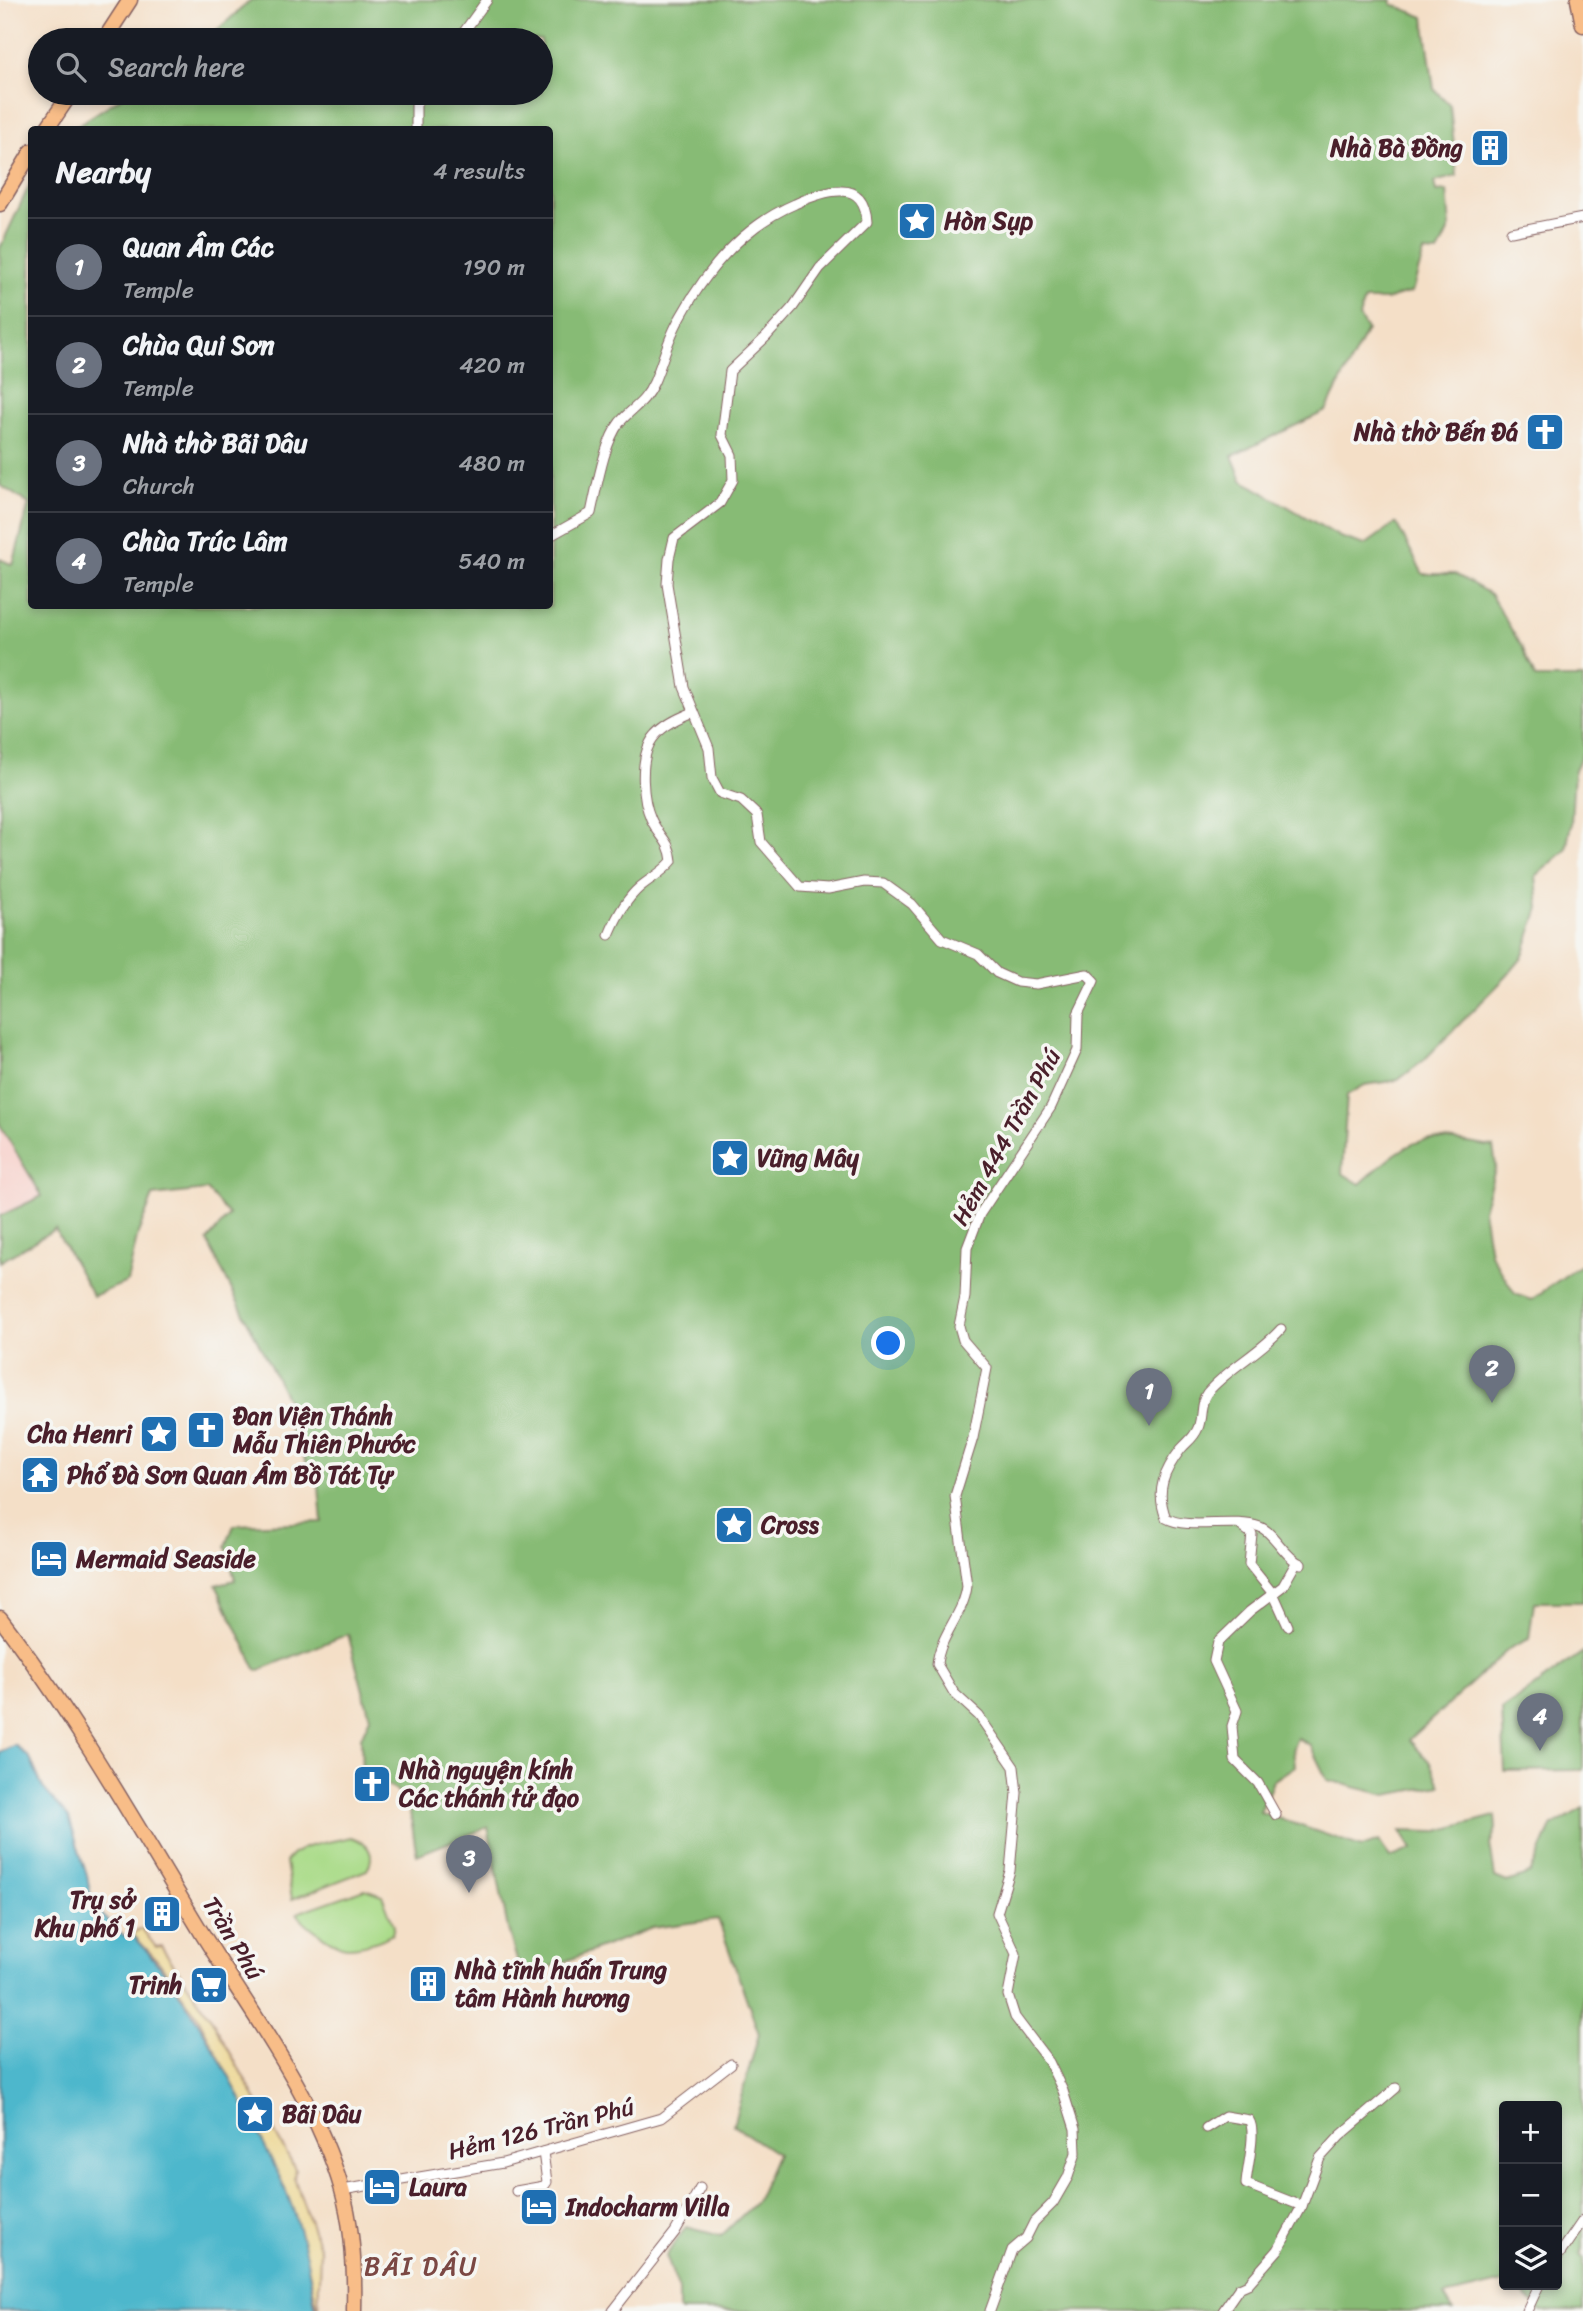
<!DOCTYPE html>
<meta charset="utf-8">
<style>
body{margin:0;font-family:Sriracha,sans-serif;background:#20242c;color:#f1f3f6}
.controls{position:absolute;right:21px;bottom:21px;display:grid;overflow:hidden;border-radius:7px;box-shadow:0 4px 10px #0003}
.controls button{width:63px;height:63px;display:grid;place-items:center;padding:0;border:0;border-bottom:2px solid #363941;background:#171b24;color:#f1f3f6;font:35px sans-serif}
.you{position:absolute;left:889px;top:1344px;width:24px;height:24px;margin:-18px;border:5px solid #fff;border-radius:50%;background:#1a73e8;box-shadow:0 0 0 10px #1a73e833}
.badge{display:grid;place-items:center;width:46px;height:46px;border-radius:50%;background:#7c3aed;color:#fff;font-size:23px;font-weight:700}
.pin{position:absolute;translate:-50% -58px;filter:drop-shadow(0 2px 4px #0008)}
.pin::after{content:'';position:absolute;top:37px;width:24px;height:21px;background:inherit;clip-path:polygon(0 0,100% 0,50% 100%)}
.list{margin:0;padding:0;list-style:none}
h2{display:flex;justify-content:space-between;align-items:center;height:91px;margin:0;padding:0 28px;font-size:30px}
h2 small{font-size:23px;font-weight:400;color:#9ea1a6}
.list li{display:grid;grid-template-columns:46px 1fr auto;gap:21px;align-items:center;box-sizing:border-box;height:98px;padding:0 28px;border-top:2px solid #363941}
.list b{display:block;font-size:26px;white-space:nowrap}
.list p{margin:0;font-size:23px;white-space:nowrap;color:#9ea1a6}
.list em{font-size:23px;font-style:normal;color:#9ea1a6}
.icon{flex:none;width:38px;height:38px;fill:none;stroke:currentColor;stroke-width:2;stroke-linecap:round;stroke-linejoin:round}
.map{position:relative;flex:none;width:1583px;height:2311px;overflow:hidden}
.search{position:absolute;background:#171b24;box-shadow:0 4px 10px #0003;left:28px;top:28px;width:525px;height:77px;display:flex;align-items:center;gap:18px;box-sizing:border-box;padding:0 24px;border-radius:38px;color:#9ea1a6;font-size:26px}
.panel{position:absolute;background:#171b24;box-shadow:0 4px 10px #0003;left:28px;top:126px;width:525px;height:483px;border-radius:7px}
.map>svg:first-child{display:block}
.built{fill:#f7d0ca}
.green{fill:#aadb89;stroke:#7a7d5a;stroke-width:2}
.forest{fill:#87bb75;stroke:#686d50;stroke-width:2}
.sand{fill:#eeda9e;stroke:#9c7c64;stroke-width:2}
.water{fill:#4eb7cc;stroke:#4c6b7c;stroke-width:2}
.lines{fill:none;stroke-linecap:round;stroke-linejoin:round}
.street-casing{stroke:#866262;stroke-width:11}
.primary-casing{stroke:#866262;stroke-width:17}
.street{stroke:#fff;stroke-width:9}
.primary{stroke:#f8bd88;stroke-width:14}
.labels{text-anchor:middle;stroke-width:7;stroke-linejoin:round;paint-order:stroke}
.poi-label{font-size:24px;font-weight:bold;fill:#4a1f2b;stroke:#f6f6f2;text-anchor:start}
.street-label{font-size:24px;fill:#4a1f2b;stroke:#f6f6f2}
.neighbourhood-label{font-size:26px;letter-spacing:2px;fill:#7b4844;stroke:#f6f6f2}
</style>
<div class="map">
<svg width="1583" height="2311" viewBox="0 0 1583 2311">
<rect width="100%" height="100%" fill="#f6f6f2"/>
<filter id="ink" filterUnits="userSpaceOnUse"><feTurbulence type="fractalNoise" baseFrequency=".0143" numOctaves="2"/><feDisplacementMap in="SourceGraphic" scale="14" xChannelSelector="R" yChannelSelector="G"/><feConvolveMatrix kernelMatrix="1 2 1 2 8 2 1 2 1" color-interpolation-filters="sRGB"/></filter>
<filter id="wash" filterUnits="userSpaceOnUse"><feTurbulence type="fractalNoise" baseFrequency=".00686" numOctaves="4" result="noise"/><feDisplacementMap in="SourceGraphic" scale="28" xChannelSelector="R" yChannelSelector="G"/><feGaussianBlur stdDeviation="1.57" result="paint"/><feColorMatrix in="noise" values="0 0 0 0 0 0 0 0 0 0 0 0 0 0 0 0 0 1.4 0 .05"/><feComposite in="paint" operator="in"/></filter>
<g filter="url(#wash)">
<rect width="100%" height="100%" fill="#f4dfc7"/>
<polygon class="built" points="0,1125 42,1196 0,1216"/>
<g class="green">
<path d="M351,1837c16,5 26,17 16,33l-75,29 -6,-37c11,-19 45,-19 65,-25z"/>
<path d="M365,1889l17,6 12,31 -2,8c-10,7 -31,13 -44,13 -13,0 -44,-23 -51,-34z"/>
</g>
<g class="forest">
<path d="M251,0h1141l-1,4 33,13 10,72 16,16 7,71 -23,6 2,10 11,-1 3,36 -12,26 -14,-1 -12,40 -26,8h-22l-5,17 8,13 -41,81 -94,45 10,24 98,57 25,8 31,-22 27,51h32l35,20 33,55 12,29h48v73l-9,22 -3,51 -5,26 -30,26 3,32 -17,50 -15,18 -84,85 -25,19 -33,5 -18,10 -5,78 18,11c58,-52 58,-49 133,-37l3,19 -13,44 7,43 25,41 16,6 52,-37v339h-49l-5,37 -19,9 -101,92 20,21 12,24 -55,10 -59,-15 -17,-35 -13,-7 -4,10 2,18 -22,15 -13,31 102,35 17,-6 11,17 22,-9 -11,-18 34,1 60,-16 1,13 -6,15 5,33 12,5 23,-8 21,-47 32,-19v442l-3,5 3,3v53h-46l2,-3 -27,-23h45v-179h-53v176l-60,14 9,15h-774v-21l-13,-34 20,-29 35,9 35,-34 21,-48 -44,-29 26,-91 -41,-115 -66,9 -130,50 -14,-49 -20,-102 -71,28c-10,-50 0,-65 -55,-77l-1,-40 9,-21 -22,-83 -91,37 -41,-86 19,-5 -9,-34 8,-21 88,-3 -3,-35 -29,-57 8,-9 -91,-180 22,-26 -22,-25 -54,6 -15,37 -11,49 -34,14 -38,-67 -55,33v-46l42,-20 -42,-71v-566l13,6 16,-61 -29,-19v-237l31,-66 1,424h518v-476h-472l-3,-3 53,-34h413v-53h-335z"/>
<polygon points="1583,1652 1583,1770 1505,1771 1502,1710"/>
</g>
<polygon class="sand" points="142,1929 156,1947 161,1946 212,2020 295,2169 294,2178 320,2250 318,2311 300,2231 255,2127 198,2017 158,1961 132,1934"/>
<path class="water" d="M15,1745l15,13 13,30 26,30 18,58 6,30 31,30 8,-2c51,55 85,118 119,185 18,36 39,74 49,113 8,26 11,53 16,79h-316v-559z"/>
</g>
<g filter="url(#ink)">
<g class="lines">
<g class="street-casing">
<g id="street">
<polyline points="458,40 487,0"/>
<polyline points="416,130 416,105 422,93"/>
<polyline points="1511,232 1583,218"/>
<path d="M550,536l41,-23c6,-26 13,-71 29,-91 14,-16 24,-18 34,-40 9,-21 14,-44 26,-64 27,-49 63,-92 115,-114 13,-6 30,-13 45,-13 20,-1 26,14 27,31l-47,46 -27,39 -27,30 -36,34 -8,64 10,20 1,25 -13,23 -46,35 -5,21 -2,25 17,103 25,61 3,30 8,15 21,7 16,15 4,27 39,45 28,2 36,-7 19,1 29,21 30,35 36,15 19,19 20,9 19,2 51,-10 7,7 -16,33 -1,36 -26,57 -71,107 -13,34 -2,49 -6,29 4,14 24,28 -14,70 -18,58 12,90c-3,28 -27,48 -30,78l17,29 25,23 35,51 3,26 -7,78 -13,42 19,41 -8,41 7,22 34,45 14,29 12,38 1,24 -8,24 -15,26 -19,19 -8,16 -14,12 -22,61"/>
<path d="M609,935c7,-17 17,-36 31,-48 12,-10 22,-14 32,-26 -2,-21 -13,-24 -21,-42 -9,-20 -11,-57 -1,-76 8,-16 28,-25 44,-31"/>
<path d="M1281,1329c-22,25 -53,39 -74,64 -8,11 -4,23 -9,35 -4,10 -10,13 -17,21 -17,22 -26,42 -15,69 23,13 66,-1 94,9 14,5 24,30 41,37"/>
<polyline points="1241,1526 1252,1534 1249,1564 1274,1595 1288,1626"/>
<polyline points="1276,1815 1258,1783 1235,1760 1232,1726 1237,1711 1214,1661 1218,1642 1250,1611 1283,1586 1296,1563"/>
<path d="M1206,2128l19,-12 24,4c8,12 -2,47 -3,64l56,22"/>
<polyline points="342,2190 503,2163 661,2118 731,2064"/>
<polyline points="516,2191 544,2186 547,2182 543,2152"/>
<polyline points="1557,2258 1583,2220"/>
<polyline points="613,2311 675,2232 700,2188"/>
<polyline points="1223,2311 1239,2288 1248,2284 1278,2250 1302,2206 1320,2158 1340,2136 1396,2088"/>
<polyline points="1527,2311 1539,2285"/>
</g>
</g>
<g class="primary-casing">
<g id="primary">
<polyline points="1578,0 1583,25"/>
<polyline points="104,40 130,0"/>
<polyline points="46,130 71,93"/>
<polyline points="0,204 32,151"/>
<path d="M0,1618c76,100 138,210 203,317 51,82 112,161 139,255 11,38 13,81 12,121"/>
</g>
</g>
<use href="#street" class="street"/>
<use href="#primary" class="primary"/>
</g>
</g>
<defs>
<g id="building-square" transform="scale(2.0125)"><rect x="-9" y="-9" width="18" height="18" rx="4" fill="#1f6fb2" stroke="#f6f6f2"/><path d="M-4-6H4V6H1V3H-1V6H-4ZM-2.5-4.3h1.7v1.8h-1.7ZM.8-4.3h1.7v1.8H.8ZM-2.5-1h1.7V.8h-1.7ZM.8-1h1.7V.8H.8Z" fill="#fff"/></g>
<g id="sight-square" transform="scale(2.0125)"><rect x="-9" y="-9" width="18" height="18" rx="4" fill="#1f6fb2" stroke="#f6f6f2"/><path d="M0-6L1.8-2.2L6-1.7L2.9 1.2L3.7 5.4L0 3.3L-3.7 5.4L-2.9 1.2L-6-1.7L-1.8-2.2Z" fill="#fff"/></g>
<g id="church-square" transform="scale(2.0125)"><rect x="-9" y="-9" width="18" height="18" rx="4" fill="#1f6fb2" stroke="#f6f6f2"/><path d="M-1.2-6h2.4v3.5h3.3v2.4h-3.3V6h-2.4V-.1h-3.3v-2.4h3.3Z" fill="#fff"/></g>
<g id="temple-square" transform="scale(2.0125)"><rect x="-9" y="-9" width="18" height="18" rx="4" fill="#1f6fb2" stroke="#f6f6f2"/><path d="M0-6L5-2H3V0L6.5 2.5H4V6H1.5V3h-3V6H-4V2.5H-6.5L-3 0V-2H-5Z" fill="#fff"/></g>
<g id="hotel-square" transform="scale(2.0125)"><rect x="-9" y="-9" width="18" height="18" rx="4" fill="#1f6fb2" stroke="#f6f6f2"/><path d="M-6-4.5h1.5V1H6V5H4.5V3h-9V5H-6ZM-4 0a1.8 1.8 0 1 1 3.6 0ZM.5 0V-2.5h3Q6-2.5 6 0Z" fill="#fff"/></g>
<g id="supermarket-square" transform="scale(2.0125)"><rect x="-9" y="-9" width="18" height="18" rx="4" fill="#1f6fb2" stroke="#f6f6f2"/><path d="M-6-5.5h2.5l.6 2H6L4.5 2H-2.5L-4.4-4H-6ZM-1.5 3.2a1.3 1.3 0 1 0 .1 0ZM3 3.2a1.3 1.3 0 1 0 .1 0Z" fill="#fff"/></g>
</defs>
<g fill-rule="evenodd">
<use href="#building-square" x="1490" y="148"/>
<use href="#sight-square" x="917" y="221"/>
<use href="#church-square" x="1545" y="432"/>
<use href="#sight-square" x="730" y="1158"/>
<use href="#church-square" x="206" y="1430"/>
<use href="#sight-square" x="159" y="1434"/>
<use href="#temple-square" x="40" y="1475"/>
<use href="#sight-square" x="734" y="1525"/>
<use href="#hotel-square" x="49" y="1559"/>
<use href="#church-square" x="372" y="1784"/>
<use href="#building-square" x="162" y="1914"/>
<use href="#building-square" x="428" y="1984"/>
<use href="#supermarket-square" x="209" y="1985"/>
<use href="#sight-square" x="255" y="2114"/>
<use href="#hotel-square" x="382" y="2187"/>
<use href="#hotel-square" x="539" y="2207"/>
</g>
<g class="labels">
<g class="poi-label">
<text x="1463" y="156" text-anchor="end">Nhà Bà Đồng</text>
<text x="944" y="229">Hòn Sụp</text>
<text x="1518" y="440" text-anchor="end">Nhà thờ Bến Đá</text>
<text x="757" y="1166">Vũng Mây</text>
<text x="233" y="1424">Đan Viện Thánh<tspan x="233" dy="28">Mẫu Thiên Phước</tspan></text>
<text x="132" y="1442" text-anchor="end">Cha Henri</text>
<text x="67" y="1483">Phổ Đà Sơn Quan Âm Bồ Tát Tự</text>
<text x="761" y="1533">Cross</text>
<text x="76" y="1567">Mermaid Seaside</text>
<text x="399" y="1778">Nhà nguyện kính<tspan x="399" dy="28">Các thánh tử đạo</tspan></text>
<text x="135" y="1908" text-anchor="end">Trụ sở<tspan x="135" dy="28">Khu phố 1</tspan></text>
<text x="455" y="1978">Nhà tĩnh huấn Trung<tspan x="455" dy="28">tâm Hành hương</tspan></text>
<text x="182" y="1993" text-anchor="end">Trinh</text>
<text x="282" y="2122">Bãi Dâu</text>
<text x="409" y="2195">Laura</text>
<text x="566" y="2215">Indocharm Villa</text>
</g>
<g class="street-label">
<text transform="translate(1006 1137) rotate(-61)" y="8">Hẻm 444 Trần Phú</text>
<text transform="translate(233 1938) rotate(58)" y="8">Trần Phú</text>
<text transform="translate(541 2129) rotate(-14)" y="8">Hẻm 126 Trần Phú</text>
</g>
<g class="neighbourhood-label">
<text x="421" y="2275">BÃI DÂU</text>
</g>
</g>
</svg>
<div class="controls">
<button>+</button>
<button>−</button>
<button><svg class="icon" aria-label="layers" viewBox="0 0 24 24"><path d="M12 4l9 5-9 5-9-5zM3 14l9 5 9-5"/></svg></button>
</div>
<div class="you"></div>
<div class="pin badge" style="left:1149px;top:1426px;background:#6b7280">1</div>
<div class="pin badge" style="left:1492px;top:1403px;background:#6b7280">2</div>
<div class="pin badge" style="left:469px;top:1893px;background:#6b7280">3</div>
<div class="pin badge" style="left:1540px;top:1751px;background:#6b7280">4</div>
<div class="search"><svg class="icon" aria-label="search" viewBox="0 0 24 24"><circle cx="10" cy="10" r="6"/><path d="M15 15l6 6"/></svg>Search here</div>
<section class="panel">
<h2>Nearby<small>4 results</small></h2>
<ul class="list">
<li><span class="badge" style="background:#6b7280">1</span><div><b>Quan Âm Các</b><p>Temple</p></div><em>190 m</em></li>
<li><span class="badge" style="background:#6b7280">2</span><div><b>Chùa Qui Sơn</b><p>Temple</p></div><em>420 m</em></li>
<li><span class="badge" style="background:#6b7280">3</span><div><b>Nhà thờ Bãi Dâu</b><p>Church</p></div><em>480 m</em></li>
<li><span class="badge" style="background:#6b7280">4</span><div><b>Chùa Trúc Lâm</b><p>Temple</p></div><em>540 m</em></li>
</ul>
</section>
</div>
